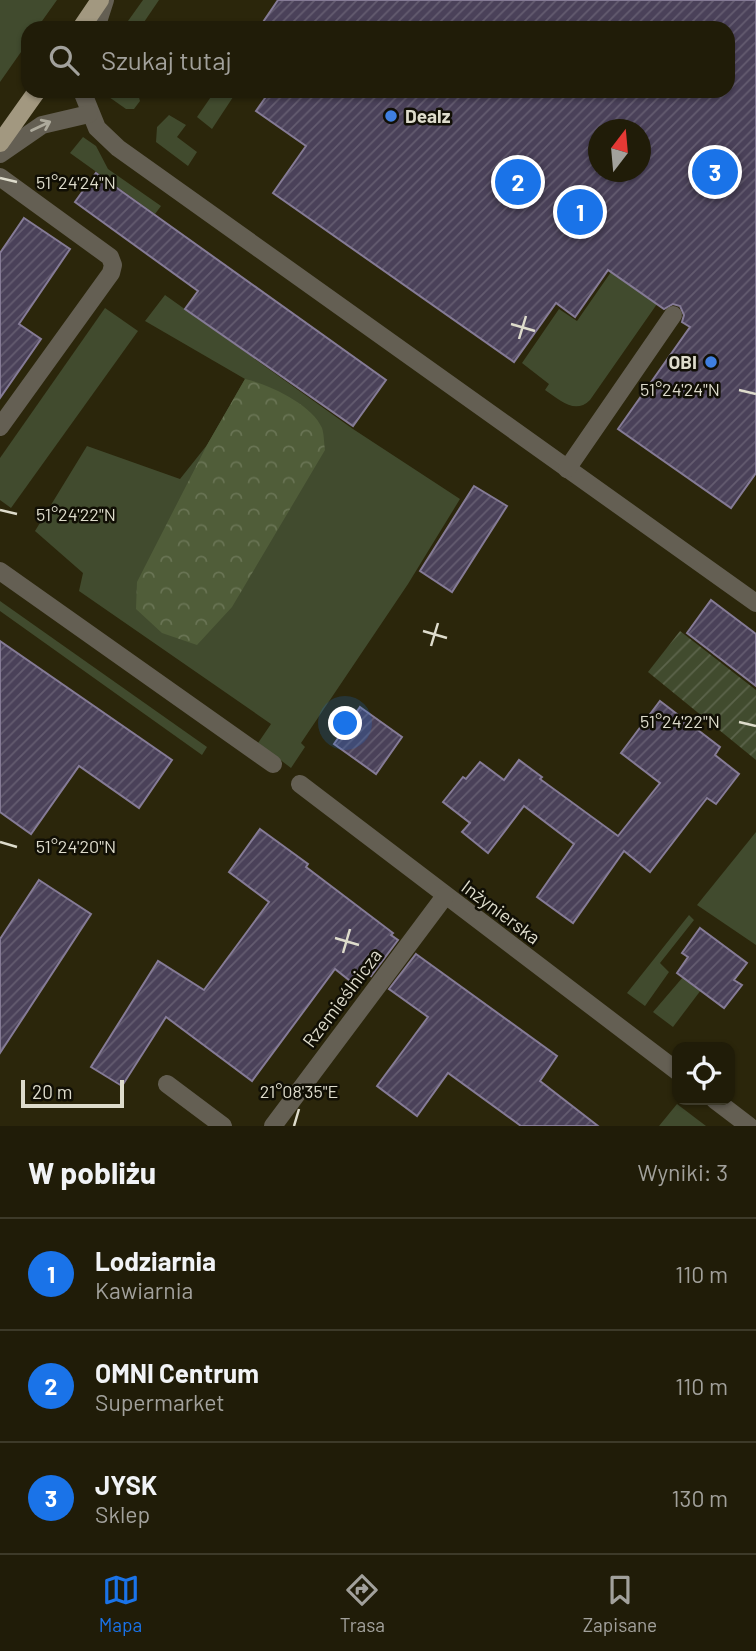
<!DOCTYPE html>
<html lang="pl">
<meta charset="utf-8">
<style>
body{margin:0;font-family:Barlow,sans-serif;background:#2d2916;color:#f1f3f6}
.controls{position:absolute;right:21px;bottom:21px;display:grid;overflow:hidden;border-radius:14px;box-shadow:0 2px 5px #0004}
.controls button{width:63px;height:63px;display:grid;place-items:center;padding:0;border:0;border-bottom:2px solid #3d3a29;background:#201c08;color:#f1f3f6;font:35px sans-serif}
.compass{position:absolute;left:588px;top:119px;width:63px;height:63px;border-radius:50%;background:#201c08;box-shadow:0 2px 5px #0004;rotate:16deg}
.scale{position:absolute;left:21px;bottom:18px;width:103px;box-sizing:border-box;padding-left:7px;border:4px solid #dedccc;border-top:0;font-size:19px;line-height:24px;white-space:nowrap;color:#dedccc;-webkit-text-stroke:5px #110f05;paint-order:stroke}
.you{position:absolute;left:346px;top:724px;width:24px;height:24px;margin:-18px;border:5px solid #fff;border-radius:50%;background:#1a73e8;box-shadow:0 0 0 10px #1a73e833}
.badge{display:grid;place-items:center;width:46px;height:46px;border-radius:50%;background:#1a73e8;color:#fff;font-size:23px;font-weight:700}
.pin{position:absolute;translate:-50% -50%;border:4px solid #fff;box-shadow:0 2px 7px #0006}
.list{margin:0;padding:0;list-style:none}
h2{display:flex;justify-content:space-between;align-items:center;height:91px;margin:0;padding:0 28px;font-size:30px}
h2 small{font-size:23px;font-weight:400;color:#a2a19c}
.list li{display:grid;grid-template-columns:46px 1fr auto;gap:21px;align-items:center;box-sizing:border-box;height:112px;padding:0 28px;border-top:2px solid #3d3a29}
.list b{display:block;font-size:26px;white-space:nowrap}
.list p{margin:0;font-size:23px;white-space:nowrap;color:#a2a19c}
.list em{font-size:23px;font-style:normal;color:#a2a19c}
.icon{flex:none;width:38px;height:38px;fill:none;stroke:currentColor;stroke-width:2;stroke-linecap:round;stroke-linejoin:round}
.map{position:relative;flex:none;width:756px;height:1126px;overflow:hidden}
.search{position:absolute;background:#201c08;box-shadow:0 2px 5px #0004;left:21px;right:21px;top:21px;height:77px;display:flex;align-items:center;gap:18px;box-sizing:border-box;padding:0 24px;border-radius:21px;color:#a2a19c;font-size:26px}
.sheet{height:427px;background:#201c08}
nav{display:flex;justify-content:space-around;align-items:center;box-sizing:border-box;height:98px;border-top:2px solid #3d3a29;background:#201c08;font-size:19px;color:#a2a19c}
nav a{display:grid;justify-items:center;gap:4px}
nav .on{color:#1a73e8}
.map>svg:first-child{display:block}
.green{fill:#414b2e}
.forest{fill:url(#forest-crowns)}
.garden{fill:url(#garden-furrows)}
.building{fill:url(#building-hatch);stroke:#857b96;stroke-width:2;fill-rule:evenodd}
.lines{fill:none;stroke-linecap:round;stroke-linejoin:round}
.minor{stroke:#645f53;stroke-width:18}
.major{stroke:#a29880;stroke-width:18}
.oneway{stroke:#adaa9c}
.ticks{fill:none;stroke:#dedccc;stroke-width:2.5}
.shop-dot{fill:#3f7fe0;stroke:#110f05;stroke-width:2.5}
.labels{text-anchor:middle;stroke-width:5;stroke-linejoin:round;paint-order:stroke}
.poi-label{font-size:19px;font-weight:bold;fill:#dedccc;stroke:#110f05;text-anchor:start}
.street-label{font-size:19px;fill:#dedccc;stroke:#110f05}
.ticks-label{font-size:18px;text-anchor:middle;fill:#dedccc;stroke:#110f05;stroke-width:5;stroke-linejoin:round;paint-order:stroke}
</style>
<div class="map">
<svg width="756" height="1126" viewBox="0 0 756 1126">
<defs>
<pattern id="forest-crowns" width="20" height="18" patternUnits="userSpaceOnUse" patternTransform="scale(1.75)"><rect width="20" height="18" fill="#505d39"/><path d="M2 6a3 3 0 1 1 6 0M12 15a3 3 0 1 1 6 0" fill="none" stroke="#697454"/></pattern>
<pattern id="garden-furrows" width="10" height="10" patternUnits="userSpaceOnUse" patternTransform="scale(1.75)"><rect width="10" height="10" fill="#414b2e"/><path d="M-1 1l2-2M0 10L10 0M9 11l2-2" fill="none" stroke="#5c644b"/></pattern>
<pattern id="building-hatch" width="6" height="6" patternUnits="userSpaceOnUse" patternTransform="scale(1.75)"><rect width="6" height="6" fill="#4a4159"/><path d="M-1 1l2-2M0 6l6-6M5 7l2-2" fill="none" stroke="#645c70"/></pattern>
</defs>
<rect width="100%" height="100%" fill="#2b260b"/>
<g class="green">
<polygon points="0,0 57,0 37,28 28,28 28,42 0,82"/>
<polygon points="143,0 159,0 140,28 123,28"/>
<polygon points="113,91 137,91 140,101 134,109 126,109 109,97"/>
<polygon points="215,91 237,91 212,129 197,117"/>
<polygon points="169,115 186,125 177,137 197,152 188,166 156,142 157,127"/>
<polygon points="83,137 96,146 108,169 161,206 155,214 70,153"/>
<path d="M611,272l46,32 -67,96c-15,15 -30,0 -45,-10l4,-6 -27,-21 37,-54 18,12z"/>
<polygon points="165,295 353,429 460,499 408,584 301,743 305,747 291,768 258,743 271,724 79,591 83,573 35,531 87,446 180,479 207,445 245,379 145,321"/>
<polygon points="105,308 138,331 11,508 0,500 0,458"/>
<polygon points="0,601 207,747 202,755 0,611"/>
<polygon points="756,832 756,945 697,905"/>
<polygon points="689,915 694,920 660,963 669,972 645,1006 627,993"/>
<polygon points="683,977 701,990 673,1027 653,1012"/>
<polygon points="677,1104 706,1126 659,1126"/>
</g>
<path class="forest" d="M245,379c23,5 67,25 77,49 2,6 2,15 3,22l-93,157 -35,38 -35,-12 -26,-24 1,-27 70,-137z"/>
<polygon class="garden" points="680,631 756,690 756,760 648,672"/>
<g class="building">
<path d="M278,0h478v473l-25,35 -113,-79 72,-102 -8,-5 2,-7 -4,-9 -7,-2 -9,5 -56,-39 -33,47 -19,-14 -42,59 -241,-169 33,-47 -50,-35 14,-20h458v-63h-469zM598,130h42v42h-42z"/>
<polygon points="96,173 386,380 353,426 185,309 198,291 75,202"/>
<polygon points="24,218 70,249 19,324 41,339 0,398 0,253"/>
<polygon points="474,486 507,506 452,592 420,571"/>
<polygon points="711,600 756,634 756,686 687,633"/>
<polygon points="0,641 172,760 139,808 79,766 31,834 0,812"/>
<polygon points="660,701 720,747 715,755 739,774 716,804 707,798 650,872 624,851 573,923 537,897 574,844 524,806 488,853 462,832 470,823 443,802 463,777 466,779 480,762 504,780 519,760 542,777 540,779 618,836 660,783 621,753"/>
<polygon points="360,707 402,737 376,774 334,744"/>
<polygon points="260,829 308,864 306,867 393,933 391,935 398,940 371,976 364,971 354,984 335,969 252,1081 166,1017 122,1086 91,1067 158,961 204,990 269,902 229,872"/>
<polygon points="39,880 91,914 0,1053 0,939"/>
<polygon points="700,928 747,963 734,980 742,985 724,1008 677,973 688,957 682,953"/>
<polygon points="416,954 557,1056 540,1081 598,1126 521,1126 448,1073 417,1116 377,1086 428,1017 389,989"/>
</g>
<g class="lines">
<g class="minor">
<polyline points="96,28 105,0"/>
<polyline points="82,91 97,128 118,148 756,603"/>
<polyline points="0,154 42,125 89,114"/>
<polyline points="0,177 110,257 113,265 111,273 0,427"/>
<polyline points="567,469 673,315"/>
<polyline points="0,571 273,764"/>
<polyline points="300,784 677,1071"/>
<polyline points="167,1084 223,1126"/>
<polyline points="715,1100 749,1126"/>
<polyline points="273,1126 445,896"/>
</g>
<g class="major">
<polyline points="81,28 100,0"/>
<polyline points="0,143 37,91"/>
</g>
</g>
<defs><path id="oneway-shaft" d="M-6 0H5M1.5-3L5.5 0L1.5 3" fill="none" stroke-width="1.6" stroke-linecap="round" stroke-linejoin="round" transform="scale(1.75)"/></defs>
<use class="oneway" href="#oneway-shaft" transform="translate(41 126) rotate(-25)"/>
<path class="ticks" d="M0,178l17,4M511,324l24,7M519,339l7,-23M739,390l17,4M0,510l17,4M423,631l24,7M431,646l7,-23M739,722l17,4M0,842l17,5M335,938l24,7M343,953l7,-24M294,1126l5,-17"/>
<g class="shop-dot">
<circle cx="391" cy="116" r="7"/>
<circle cx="711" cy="362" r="7"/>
</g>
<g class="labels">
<g class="poi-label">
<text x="405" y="123">Dealz</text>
<text x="697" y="369" text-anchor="end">OBI</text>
</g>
<g class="street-label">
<text transform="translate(501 912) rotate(37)" y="7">Inżynierska</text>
<text transform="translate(342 998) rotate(-53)" y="7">Rzemieślnicza</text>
</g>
</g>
<g class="ticks-label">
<text x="76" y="189">51°24'24"N</text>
<text x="680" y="396">51°24'24"N</text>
<text x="76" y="521">51°24'22"N</text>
<text x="680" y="728">51°24'22"N</text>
<text x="76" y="853">51°24'20"N</text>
<text x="299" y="1098">21°08'35"E</text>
</g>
</svg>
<div class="controls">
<button><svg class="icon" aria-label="locate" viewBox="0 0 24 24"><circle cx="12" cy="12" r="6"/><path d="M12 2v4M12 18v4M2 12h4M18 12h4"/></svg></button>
</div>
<svg class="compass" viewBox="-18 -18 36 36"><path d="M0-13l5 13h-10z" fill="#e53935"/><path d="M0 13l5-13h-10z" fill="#a2a19c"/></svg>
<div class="scale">20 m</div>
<div class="you"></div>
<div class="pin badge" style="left:580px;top:212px">1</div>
<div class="pin badge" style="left:518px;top:182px">2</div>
<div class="pin badge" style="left:715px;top:172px">3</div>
<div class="search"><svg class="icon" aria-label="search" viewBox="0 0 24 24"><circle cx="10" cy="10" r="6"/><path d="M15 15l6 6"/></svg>Szukaj tutaj</div>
</div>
<section class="sheet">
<h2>W pobliżu<small>Wyniki: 3</small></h2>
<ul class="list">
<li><span class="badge">1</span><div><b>Lodziarnia</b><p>Kawiarnia</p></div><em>110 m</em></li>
<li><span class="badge">2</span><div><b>OMNI Centrum</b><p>Supermarket</p></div><em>110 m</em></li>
<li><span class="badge">3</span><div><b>JYSK</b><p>Sklep</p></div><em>130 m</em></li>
</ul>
</section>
<nav>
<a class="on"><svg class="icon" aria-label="map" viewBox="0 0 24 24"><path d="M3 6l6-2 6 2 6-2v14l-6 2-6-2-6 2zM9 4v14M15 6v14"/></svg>Mapa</a>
<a><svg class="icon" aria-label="directions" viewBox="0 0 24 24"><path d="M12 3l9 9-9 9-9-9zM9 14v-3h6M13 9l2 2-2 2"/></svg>Trasa</a>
<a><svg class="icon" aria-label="saved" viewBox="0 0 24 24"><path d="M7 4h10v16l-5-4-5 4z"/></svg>Zapisane</a>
</nav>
